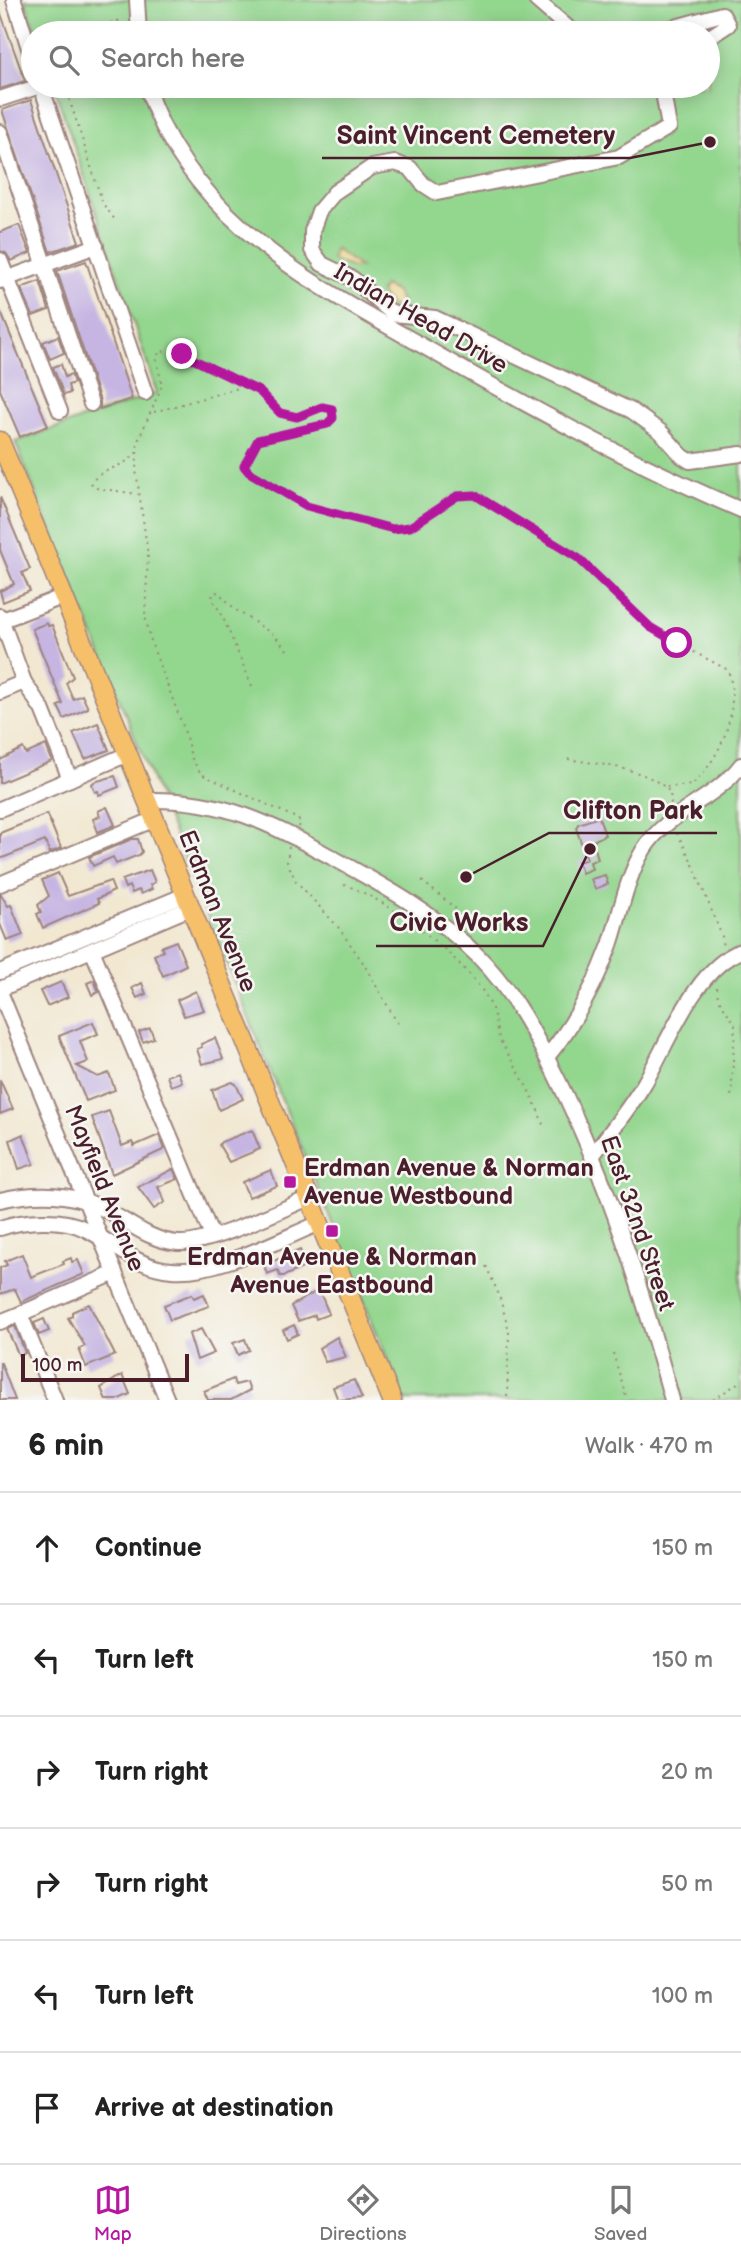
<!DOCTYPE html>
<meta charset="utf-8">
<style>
body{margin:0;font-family:"Balsamiq Sans",sans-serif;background:#f2f2f2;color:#222}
.scale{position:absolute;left:21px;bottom:18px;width:168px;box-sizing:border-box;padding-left:7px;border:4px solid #4a1f2b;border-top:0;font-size:19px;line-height:24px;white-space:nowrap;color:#4a1f2b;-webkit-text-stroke:5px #f6f6f2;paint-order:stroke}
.stop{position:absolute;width:21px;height:21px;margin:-16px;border:5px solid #b5179e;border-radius:50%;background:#fff}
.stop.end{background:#b5179e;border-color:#fff;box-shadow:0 2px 7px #0008}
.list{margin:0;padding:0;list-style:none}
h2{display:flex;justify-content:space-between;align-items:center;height:91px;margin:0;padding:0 28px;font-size:30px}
h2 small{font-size:23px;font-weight:400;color:#767676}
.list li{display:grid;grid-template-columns:46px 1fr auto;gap:21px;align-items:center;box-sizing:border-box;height:112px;padding:0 28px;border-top:2px solid #e0e0e0}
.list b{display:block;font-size:26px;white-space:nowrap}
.list em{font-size:23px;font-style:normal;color:#767676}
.icon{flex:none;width:38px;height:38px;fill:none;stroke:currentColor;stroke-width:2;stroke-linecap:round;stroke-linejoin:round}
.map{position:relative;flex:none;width:741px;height:1400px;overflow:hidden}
.search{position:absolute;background:#fff;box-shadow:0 4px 18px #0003;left:21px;right:21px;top:21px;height:77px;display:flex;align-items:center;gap:18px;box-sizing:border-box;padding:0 24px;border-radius:38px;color:#767676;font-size:26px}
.sheet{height:763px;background:#fff}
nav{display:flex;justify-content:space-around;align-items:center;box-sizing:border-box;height:98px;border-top:2px solid #e0e0e0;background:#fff;font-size:19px;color:#767676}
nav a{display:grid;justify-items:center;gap:4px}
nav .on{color:#b5179e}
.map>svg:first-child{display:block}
.green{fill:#93d68e;stroke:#6e7a5c;stroke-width:2}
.sand{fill:#eeda9e;stroke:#9c7c64;stroke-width:2}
.building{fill:#c6b5e2}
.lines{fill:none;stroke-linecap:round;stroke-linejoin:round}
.minor-casing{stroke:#9e847e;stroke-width:18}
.major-casing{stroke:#9e847e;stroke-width:21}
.path{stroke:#9e847e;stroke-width:2;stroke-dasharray:2 5;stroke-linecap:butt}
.minor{stroke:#fff;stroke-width:14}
.major{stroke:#f6c06b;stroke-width:18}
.route{stroke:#b5179e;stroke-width:9}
.poi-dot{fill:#b5179e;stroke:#f6f6f2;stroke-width:2.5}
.labels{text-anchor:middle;stroke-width:5;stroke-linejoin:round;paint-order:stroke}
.street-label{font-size:24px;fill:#4a1f2b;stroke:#f6f6f2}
.poi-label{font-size:24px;font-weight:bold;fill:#4a1f2b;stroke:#f6f6f2;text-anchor:start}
.leader{fill:none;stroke:#4a1f2b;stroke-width:2.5}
.callout-dot{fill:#4a1f2b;stroke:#f6f6f2;stroke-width:2.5}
.callout-label{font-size:26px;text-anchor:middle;font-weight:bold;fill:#4a1f2b;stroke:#f6f6f2;stroke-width:5;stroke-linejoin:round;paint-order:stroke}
</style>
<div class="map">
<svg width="741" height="1400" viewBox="0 0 741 1400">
<rect width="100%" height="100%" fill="#f6f6f2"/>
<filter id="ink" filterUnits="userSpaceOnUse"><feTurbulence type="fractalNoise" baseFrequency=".0143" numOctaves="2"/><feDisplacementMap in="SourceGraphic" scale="14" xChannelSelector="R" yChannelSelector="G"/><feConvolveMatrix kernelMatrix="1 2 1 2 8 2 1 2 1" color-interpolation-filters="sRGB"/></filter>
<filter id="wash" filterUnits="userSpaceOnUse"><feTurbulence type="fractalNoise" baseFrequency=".00686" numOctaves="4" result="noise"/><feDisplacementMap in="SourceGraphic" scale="28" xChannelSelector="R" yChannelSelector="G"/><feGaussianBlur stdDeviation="1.57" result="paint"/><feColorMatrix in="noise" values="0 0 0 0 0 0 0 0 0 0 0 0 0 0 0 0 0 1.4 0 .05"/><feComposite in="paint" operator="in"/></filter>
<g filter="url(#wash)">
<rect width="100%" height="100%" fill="#f2e8d2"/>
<polygon class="green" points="25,0 741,0 741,1400 404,1400 15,442 157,393 54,86 708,86 708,33 36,33"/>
<g class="sand">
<polygon points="335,249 360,267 353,268 332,260"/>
<polygon points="384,286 395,291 403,304 397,308 390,305 380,292"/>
</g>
<g id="blocks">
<g class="building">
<polygon points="0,11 25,81 0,89"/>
<polygon points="31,100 79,242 50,252 2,110"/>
<polygon points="19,225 30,253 11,261 6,253 0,251 0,232"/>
<polygon points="86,261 132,399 100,409 100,401 57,271"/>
<polygon points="40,281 49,310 33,316 21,288"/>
<polygon points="0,310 48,426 20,437 0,390"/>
<polygon points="58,336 64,353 50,359 43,342"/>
<polygon points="61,364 65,377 71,374 74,383 68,385 70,393 64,395 53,367"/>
<polygon points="0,497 30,569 22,573 30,591 3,602 0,591 14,584 0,550"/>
<polygon points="47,623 48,626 52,625 73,677 66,683 73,699 82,695 88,708 64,719 58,706 63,704 32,629"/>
<polygon points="98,723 109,750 85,759 73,733"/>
<polygon points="46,745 52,761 0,783 0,760 23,748 26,754"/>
<polygon points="115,776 119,787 99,795 98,791 95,792 92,784 94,782"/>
<polygon points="107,807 115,825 98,832 93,819 100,816 98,811"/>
<polygon points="47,814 61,848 50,853 45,841 0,859 0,833"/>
<polygon points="599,817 605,835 593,841 598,859 590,862 592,869 582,873 578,862 587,859 576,828 578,824"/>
<polygon points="132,839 138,839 142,852 139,855 116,864 113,857 93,866 89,857"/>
<polygon points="150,870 155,882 150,885 152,889 141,894 139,890 132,893 129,886 125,888 122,880"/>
<polygon points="58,873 68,896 110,881 114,891 97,899 99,903 43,928 37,914 41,912 38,905 49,896 42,880"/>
<polygon points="605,875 608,884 595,889 591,879"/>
<polygon points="0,893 8,906 11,905 23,935 7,941 0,924"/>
<polygon points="176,941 186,965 163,976 154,955 163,951 161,947"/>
<polygon points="94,980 99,992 92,995 87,983"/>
<polygon points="61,982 68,997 47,1006 40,991"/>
<polygon points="142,983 146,994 137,998 132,988"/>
<polygon points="196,991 204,1010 184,1016 177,1000"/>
<polygon points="93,1022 98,1034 80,1041 88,1062 77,1066 98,1077 109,1073 115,1090 86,1101 59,1036"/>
<polygon points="150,1028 154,1038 143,1042 139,1032"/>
<polygon points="215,1038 223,1059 202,1064 197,1049 202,1047 201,1044"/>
<polygon points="178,1072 182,1082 171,1086 167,1076"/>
<polygon points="0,1080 13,1109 0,1114"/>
<polygon points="232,1082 236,1084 243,1099 219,1110 212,1090"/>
<polygon points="109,1111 122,1146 132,1142 134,1146 159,1135 165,1149 112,1174 92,1117"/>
<polygon points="252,1130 260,1149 229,1162 219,1145 221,1142"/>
<polygon points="23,1134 34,1164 19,1169 10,1140"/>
<polygon points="173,1169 178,1179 158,1187 165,1202 154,1209 138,1187"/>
<polygon points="271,1170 277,1186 249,1197 242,1182"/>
<polygon points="300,1250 307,1266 284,1276 280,1276 278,1270 267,1274 264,1265"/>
<polygon points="22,1254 31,1277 64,1264 63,1261 71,1258 72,1262 78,1260 84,1274 21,1302 15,1289 0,1294 0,1268 7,1265 5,1261"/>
<polygon points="319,1290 329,1314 316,1319 315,1315 298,1321 291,1306"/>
<polygon points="192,1294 194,1298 204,1294 209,1306 170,1320 164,1305"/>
<polygon points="89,1304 115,1355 86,1367 79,1349 85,1346 68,1318 72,1316 72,1312"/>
<polygon points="44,1319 49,1331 39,1335 34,1323"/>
<polygon points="294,1325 298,1334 287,1339 283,1330"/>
<polygon points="15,1326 25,1353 19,1356 7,1329"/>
<polygon points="201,1329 214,1353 197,1360 189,1334"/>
<polygon points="337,1337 346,1357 325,1362 319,1348"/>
<polygon points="245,1339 249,1350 238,1355 233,1343"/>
<polygon points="0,1363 1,1363 15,1400 0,1400"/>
<polygon points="122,1375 130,1394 117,1400 106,1400 101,1388"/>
<polygon points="233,1379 235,1385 247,1382 250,1390 231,1400 208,1400 204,1391"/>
<polygon points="354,1380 362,1398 338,1400 333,1387"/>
</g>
</g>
</g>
<g filter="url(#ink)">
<use href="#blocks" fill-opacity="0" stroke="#9e847e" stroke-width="2"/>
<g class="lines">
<g class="minor-casing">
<g id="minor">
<polyline points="14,0 33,61"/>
<polyline points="137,0 139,33"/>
<polyline points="536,0 574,33"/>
<polyline points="654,33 722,14 728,25 708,38"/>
<polyline points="41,86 145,393"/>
<path d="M147,86c16,55 54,105 97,143 52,48 116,81 177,116 103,59 210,118 320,165"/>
<polyline points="662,86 669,127 619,157 437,193 423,184 410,168 395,163 372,167 335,192 319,211 312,231 312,250 322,264 353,279 393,314 435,318 632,411 661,432 682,456 690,461 741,454"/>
<polyline points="0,99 40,86"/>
<polyline points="0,132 91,404"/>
<polyline points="0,260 60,411"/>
<polyline points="0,281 96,246"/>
<polyline points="0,616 24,682 0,692"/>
<polyline points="0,621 62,597"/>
<polyline points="24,682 42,709 70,779"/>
<path d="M149,800c74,-1 121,23 184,58 51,28 104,57 145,98 35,35 58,80 80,124 50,102 84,210 114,320"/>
<polyline points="0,809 128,754"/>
<polyline points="0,884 155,819"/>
<polyline points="92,950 212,1236"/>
<polyline points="0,972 185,895"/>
<polyline points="0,989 190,908"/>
<polyline points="0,992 167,1400"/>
<path d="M547,1057c27,-33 48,-71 63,-112 11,-32 16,-67 34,-96 24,-38 71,-49 97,-84"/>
<path d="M593,1155c17,-23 36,-46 51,-71 24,-40 50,-115 97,-133"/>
<path d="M0,1200c27,-6 58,-8 85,1 33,10 57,39 93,42 31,2 100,-32 131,-45"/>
<path d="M0,1228c24,-8 62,-11 85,1 30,14 52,39 87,41 45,4 106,-30 148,-47"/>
<polyline points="20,1314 115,1273"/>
<polyline points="0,1322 20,1314 55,1400"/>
</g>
</g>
<g class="major-casing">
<polyline id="major" points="0,441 392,1400"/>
</g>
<g class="path">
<polyline points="77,33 124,19"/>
<polyline points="65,86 103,204 116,221"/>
<polyline points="154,412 249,385"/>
<path d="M137,452c-12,16 -36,16 -46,31l6,5 41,6"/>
<polyline points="252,686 221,613 212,599 213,593 218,592 236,610 274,635 288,651"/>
<path d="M568,759c32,6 78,8 102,33l1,12"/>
<path d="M299,827l2,-5 -7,-5 -93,-43 -10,-17 -7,-28 -32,-84 -7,-29 3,-61 -12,-85 2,-29 24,-55 -6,-29 5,-6c32,4 69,20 96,39 9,6 13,18 23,23 21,10 37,-12 52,-4l1,9 -6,6 -69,16 -14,26 5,7 59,33 94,23 55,-33 19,-1 102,63 84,77 66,35c13,40 -7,88 -36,115l-26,2"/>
<polyline points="677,833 692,862 723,939 722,946"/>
<polyline points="289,847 287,862 296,881 338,927 362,961 398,1024"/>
<polyline points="422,881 455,908 455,918"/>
<path d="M344,885c42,12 130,80 147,121 5,12 4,24 10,36 16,28 34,55 43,86"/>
<polyline points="717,987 718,998 735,1024 731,1099"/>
<polyline points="486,1266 499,1295 509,1331 507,1400"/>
<polyline points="613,1353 627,1400"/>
<polyline points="713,1400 741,1381"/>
</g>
<use href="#minor" class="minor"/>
<use href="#major" class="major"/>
</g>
</g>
<g class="lines" filter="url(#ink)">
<polyline class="route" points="182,354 259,391 280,413 297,417 322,407 332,409 333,418 327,424 258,440 244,466 249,472 307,506 393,529 410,527 457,496 475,495 578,558 650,627 677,643"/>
</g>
<g class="poi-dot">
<rect x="283" y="1175" width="14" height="14" rx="3.5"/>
<rect x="325" y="1224" width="14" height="14" rx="3.5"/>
</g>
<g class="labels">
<g class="street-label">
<text transform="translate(421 318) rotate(30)" y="8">Indian Head Drive</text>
<text transform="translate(218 911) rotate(68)" y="8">Erdman Avenue</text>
<text transform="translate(105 1188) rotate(68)" y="8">Mayfield Avenue</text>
<text transform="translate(638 1223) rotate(71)" y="8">East 32nd Street</text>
</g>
<g class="poi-label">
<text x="304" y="1176">Erdman Avenue &amp; Norman<tspan x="304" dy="28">Avenue Westbound</tspan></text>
<text x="332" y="1265" text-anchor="middle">Erdman Avenue &amp; Norman<tspan x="332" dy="28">Avenue Eastbound</tspan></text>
</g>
</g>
<path class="leader" d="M710 142L630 158H322M466 877L549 833H717M590 849L543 946H376"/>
<g class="callout-dot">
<circle cx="710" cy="142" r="7"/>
<circle cx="466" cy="877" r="7"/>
<circle cx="590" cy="849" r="7"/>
</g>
<g class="callout-label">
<text x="476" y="144">Saint Vincent Cemetery</text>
<text x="633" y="819">Clifton Park</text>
<text x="459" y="931">Civic Works</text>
</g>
</svg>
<div class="scale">100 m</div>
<div class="stop" style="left:677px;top:643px"></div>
<div class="stop end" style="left:182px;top:354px"></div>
<div class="search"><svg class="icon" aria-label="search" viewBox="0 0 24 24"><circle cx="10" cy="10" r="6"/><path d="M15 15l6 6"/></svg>Search here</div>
</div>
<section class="sheet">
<h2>6 min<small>Walk · 470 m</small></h2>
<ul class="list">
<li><svg class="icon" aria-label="ahead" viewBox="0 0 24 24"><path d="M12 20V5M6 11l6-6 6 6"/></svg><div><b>Continue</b></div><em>150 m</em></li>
<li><svg class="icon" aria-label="left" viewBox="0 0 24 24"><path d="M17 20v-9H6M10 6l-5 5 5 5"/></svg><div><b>Turn left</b></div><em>150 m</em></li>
<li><svg class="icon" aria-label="right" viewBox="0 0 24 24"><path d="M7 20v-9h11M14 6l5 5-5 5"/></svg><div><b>Turn right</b></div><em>20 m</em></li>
<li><svg class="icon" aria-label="right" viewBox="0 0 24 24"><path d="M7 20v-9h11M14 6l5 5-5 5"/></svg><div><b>Turn right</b></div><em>50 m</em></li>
<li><svg class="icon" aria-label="left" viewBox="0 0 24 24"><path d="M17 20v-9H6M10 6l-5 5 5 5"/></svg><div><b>Turn left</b></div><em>100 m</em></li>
<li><svg class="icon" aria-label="arrive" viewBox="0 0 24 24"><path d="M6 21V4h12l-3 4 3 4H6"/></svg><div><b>Arrive at destination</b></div></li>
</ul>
</section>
<nav>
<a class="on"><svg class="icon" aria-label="map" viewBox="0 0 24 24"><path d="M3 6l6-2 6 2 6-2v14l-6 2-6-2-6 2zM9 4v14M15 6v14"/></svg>Map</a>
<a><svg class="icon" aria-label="directions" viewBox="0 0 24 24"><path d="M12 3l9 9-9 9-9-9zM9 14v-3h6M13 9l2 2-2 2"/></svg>Directions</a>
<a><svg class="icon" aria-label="saved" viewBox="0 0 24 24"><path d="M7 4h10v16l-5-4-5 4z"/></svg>Saved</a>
</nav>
